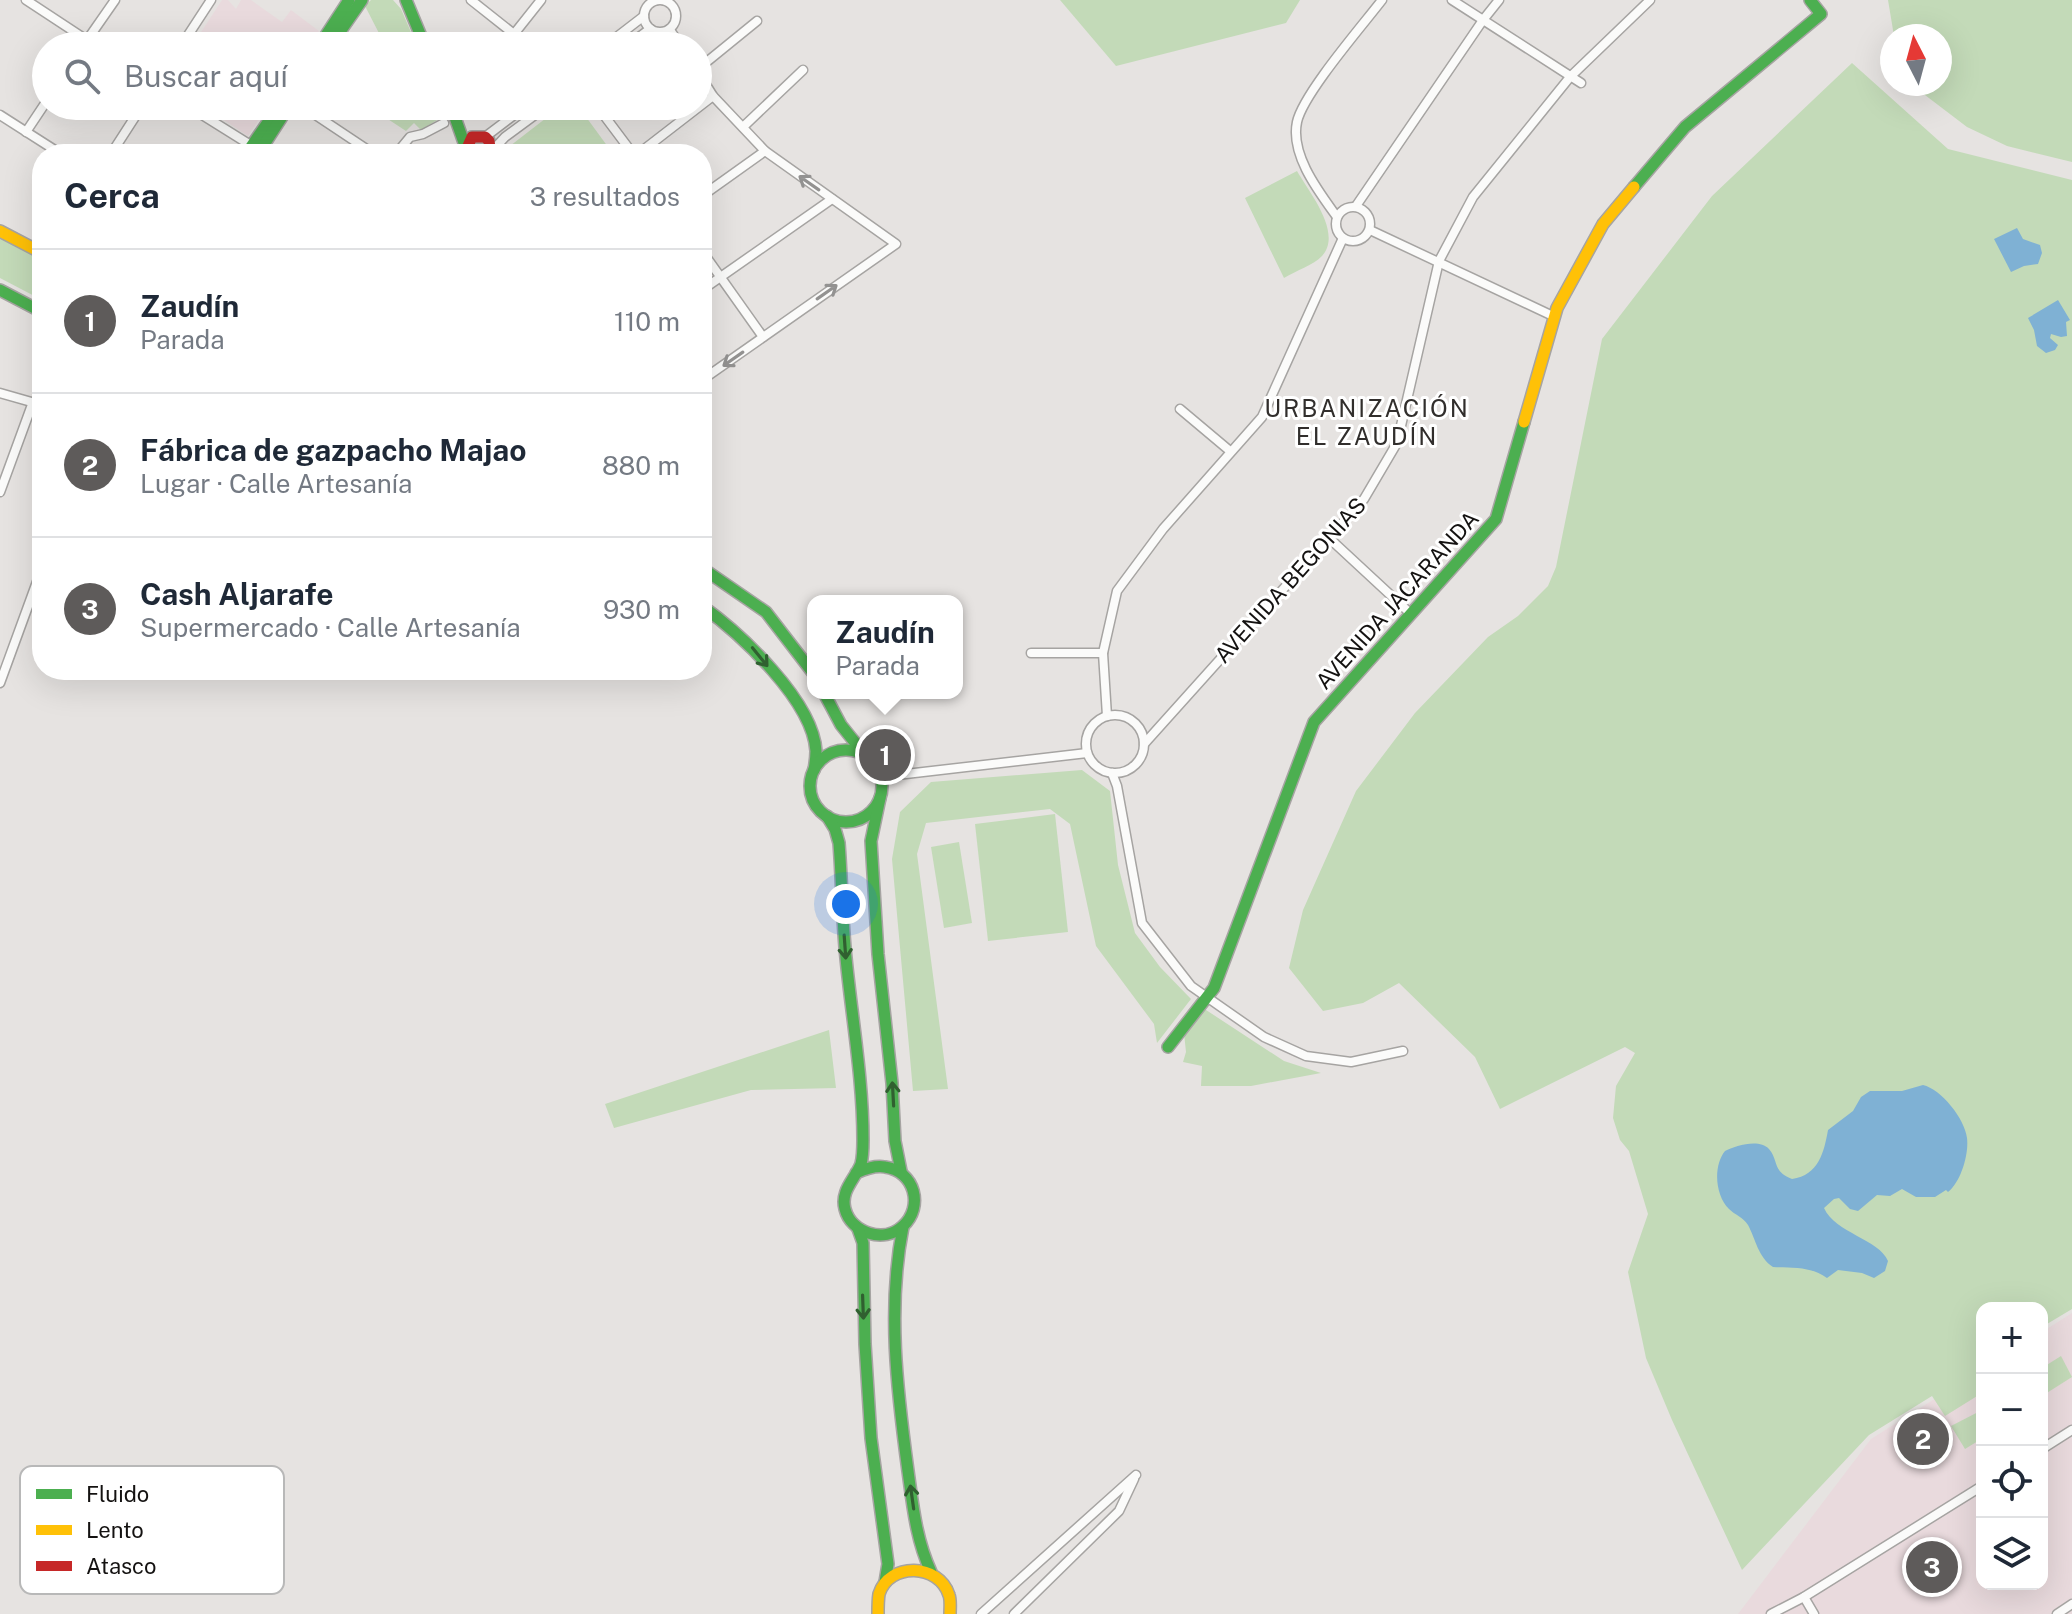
<!DOCTYPE html>
<html lang="es">
<meta charset="utf-8">
<style>
body{margin:0;font-family:"Public Sans",sans-serif;background:#f6f6f7;color:#1f2937}
.controls{position:absolute;right:24px;bottom:24px;display:grid;overflow:hidden;border-radius:16px;box-shadow:0 8px 32px #0002}
.controls button{width:72px;height:72px;display:grid;place-items:center;padding:0;border:0;border-bottom:2px solid #e0e1e3;background:#fff;color:#1f2937;font:40px sans-serif}
.compass{position:absolute;left:1880px;top:24px;width:72px;height:72px;border-radius:50%;background:#fff;box-shadow:0 8px 32px #0002;rotate:354deg}
.you{position:absolute;left:846px;top:904px;width:28px;height:28px;margin:-20px;border:6px solid #fff;border-radius:50%;background:#1a73e8;box-shadow:0 0 0 12px #1a73e833}
.badge{display:grid;place-items:center;width:52px;height:52px;border-radius:50%;background:#5e5b5a;color:#fff;font-size:26px;font-weight:700}
.pin{position:absolute;translate:-50% -50%;border:4px solid #fff;box-shadow:0 2px 8px #0006}
.popup{position:absolute;left:807px;top:595px;width:156px;height:104px;box-sizing:border-box;display:grid;place-content:center;border-radius:16px;background:#fff;filter:drop-shadow(0 2px 6px #0005);font-size:26px;white-space:nowrap;color:#747a83}
.popup b{font-size:30px;color:#1f2937}
.popup::after{content:'';position:absolute;left:50%;top:100%;margin-left:-16px;border:16px solid transparent;border-top-color:#fff}
.list{margin:0;padding:0;list-style:none}
h2{display:flex;justify-content:space-between;align-items:center;height:104px;margin:0;padding:0 32px;font-size:34px}
h2 small{font-size:26px;font-weight:400;color:#747a83}
.list li{display:grid;grid-template-columns:52px 1fr auto;gap:24px;align-items:center;box-sizing:border-box;height:144px;padding:0 32px;border-top:2px solid #e0e1e3}
.list b{display:block;font-size:30px;white-space:nowrap}
.list p{margin:0;font-size:26px;white-space:nowrap;color:#747a83}
.list em{font-size:26px;font-style:normal;color:#747a83}
.icon{flex:none;width:44px;height:44px;fill:none;stroke:currentColor;stroke-width:2;stroke-linecap:round;stroke-linejoin:round}
.map{position:relative;flex:none;width:2072px;height:1614px;overflow:hidden}
.search{position:absolute;background:#fff;box-shadow:0 8px 32px #0002;left:32px;top:32px;width:680px;height:88px;display:flex;align-items:center;gap:20px;box-sizing:border-box;padding:0 28px;border-radius:44px;color:#747a83;font-size:30px}
.panel{position:absolute;background:#fff;box-shadow:0 8px 32px #0002;left:32px;top:144px;width:680px;height:536px;border-radius:32px}
.map>svg:first-child{display:block}
.industrial{fill:#e9dadd}
.green{fill:#c3dab8}
.water{fill:#7fb1d4}
.lines{fill:none;stroke-linecap:round;stroke-linejoin:round}
.street-casing{stroke:#a6a4a2;stroke-width:11}
.fast-casing{stroke:#a6a4a2;stroke-width:14}
.slow-casing{stroke:#a6a4a2;stroke-width:14}
.jam-casing{stroke:#a6a4a2;stroke-width:14}
.street{stroke:#fbfbfa;stroke-width:8}
.fast{stroke:#4caf50;stroke-width:11}
.slow{stroke:#ffc107;stroke-width:11}
.jam{stroke:#c62828;stroke-width:11}
.oneway{stroke:#939291}
.oneway2{stroke:#306030}
.labels{text-anchor:middle;stroke-width:6;stroke-linejoin:round;paint-order:stroke}
.street-label{font-size:22px;fill:#141211;stroke:#fff}
.neighbourhood-label{font-size:24px;letter-spacing:2px;fill:#312e2c;stroke:#fff}
.key{fill:#fff;stroke:#b8b8b8;stroke-width:2}
.key-label{font-size:22px;fill:#141211}
</style>
<div class="map">
<svg width="2072" height="1614" viewBox="0 0 2072 1614">
<rect width="100%" height="100%" fill="#e6e3e1"/>
<g class="industrial">
<polygon points="222,0 228,0 236,9 241,0 251,0 282,22 291,10 319,31 309,46 192,46"/>
<polygon points="203,106 268,106 248,136"/>
<polygon points="2072,1313 2072,1614 1738,1614 1871,1439 1982,1369 1982,1584 2042,1584 2042,1332"/>
</g>
<g class="green">
<polygon points="371,0 393,0 401,9 417,46 380,46 383,41 365,6"/>
<polygon points="1060,0 1300,0 1286,23 1116,66"/>
<polygon points="1888,0 2072,0 2072,162 2007,146 1967,127 1921,92 1917,84 1940,84 1940,36 1894,36"/>
<polygon points="1852,63 1948,149 2072,180 2072,1309 2042,1327 2042,1308 1982,1308 1982,1393 1945,1416 1932,1396 1869,1435 1742,1570 1672,1420 1646,1358 1628,1272 1648,1214 1629,1151 1620,1140 1613,1118 1616,1086 1635,1053 1625,1047 1500,1109 1475,1057 1399,983 1363,1003 1323,1011 1289,968 1303,910 1356,791 1415,713 1488,637 1518,616 1548,586 1556,567 1602,339 1712,196"/>
<polygon points="368,106 443,106 447,114 421,130 414,123 406,131"/>
<polygon points="574,106 578,106 611,151 617,147 623,154 502,154 506,149 550,115 554,120"/>
<path d="M1297,171c12,21 46,62 25,85 -8,9 -27,15 -38,22l-39,-80z"/>
<polygon points="0,238 42,260 42,300 0,278"/>
<polygon points="1082,770 1110,791 1118,865 1135,933 1160,967 1191,999 1157,1043 1154,1024 1096,946 1070,824 1050,809 926,823 917,854 948,1089 913,1091 892,859 900,812 931,782"/>
<polygon points="1055,814 1068,932 988,941 975,824"/>
<polygon points="959,842 972,923 944,928 931,847"/>
<polygon points="1203,1008 1284,1061 1321,1073 1251,1086 1201,1086 1202,1066 1183,1062 1186,1052 1184,1033"/>
<polygon points="829,1030 836,1088 751,1090 614,1128 605,1104"/>
<polygon points="2061,1356 2072,1377 2042,1396 2042,1368"/>
<polygon points="1982,1410 1982,1444 1978,1441 1965,1449 1951,1426"/>
</g>
<g class="water">
<polygon points="2017,228 2023,239 2040,245 2042,253 2038,264 2024,266 2011,272 1994,239"/>
<polygon points="2058,300 2070,320 2066,322 2067,336 2061,337 2051,334 2050,338 2058,345 2055,350 2046,353 2037,346 2034,330 2028,318"/>
<path d="M1923,1085c18,4 42,34 44,53 2,16 -6,44 -19,54l-2,-2 -11,7h-19l-14,-8 -12,7 -13,-1 -19,16 -8,-2 -11,-11 -5,1 -10,9c11,25 55,31 64,53l-3,10 -11,7 -12,-5 -24,-3 -11,8c-17,-12 -34,-10 -54,-11 -15,-10 -17,-27 -25,-42 -5,-8 -13,-10 -19,-16 -14,-14 -16,-43 -4,-58 10,-5 34,-13 44,-2 10,12 3,22 23,30 27,-4 32,-27 36,-49l25,-19 8,-14 9,-6h32z"/>
</g>
<g class="lines">
<g class="street-casing">
<g id="street">
<circle cx="660" cy="16" r="16"/>
<polyline points="26,0 96,46"/>
<polyline points="471,0 529,46"/>
<polyline points="1452,0 1581,83"/>
<polyline points="670,30 681,46"/>
<polyline points="514,34 541,0"/>
<polyline points="83,46 115,0"/>
<polyline points="181,46 211,0"/>
<polyline points="605,46 644,16"/>
<polyline points="627,46 650,29"/>
<polyline points="698,69 757,21"/>
<polyline points="698,72 713,96 765,151 896,244 702,380"/>
<polyline points="188,106 252,146"/>
<polyline points="302,106 374,154"/>
<polyline points="597,106 633,154"/>
<polyline points="0,115 61,154"/>
<polyline points="743,127 803,70"/>
<polyline points="26,132 46,102"/>
<polyline points="485,137 526,106"/>
<polyline points="491,152 505,137 547,106"/>
<polyline points="111,154 142,106"/>
<polyline points="396,154 410,137 423,134 444,123"/>
<polyline points="638,154 713,96"/>
<polyline points="702,196 765,151"/>
<polyline points="1356,206 1483,20 1499,0"/>
<circle cx="1353" cy="224" r="17"/>
<path d="M1337,217c-18,-25 -47,-62 -40,-95 6,-28 65,-96 85,-122"/>
<polyline points="1370,230 1555,317"/>
<polyline points="702,251 763,337"/>
<polyline points="702,290 832,199"/>
<polyline points="0,393 42,405"/>
<polyline points="1180,409 1230,451"/>
<polyline points="0,492 33,402"/>
<polyline points="1329,538 1411,614"/>
<polyline points="1031,653 1103,653"/>
<polyline points="0,683 42,568"/>
<circle cx="1115" cy="744" r="29"/>
<polyline points="1107,716 1103,653 1117,591 1163,529 1262,417 1343,238"/>
<polyline points="1144,744 1364,499 1397,443 1439,261 1473,197 1570,77 1650,0"/>
<polyline points="1112,773 1117,786 1142,923 1191,986 1264,1037 1306,1056 1351,1062 1403,1051"/>
<polyline points="880,777 1087,753"/>
<polyline points="2042,1449 2072,1430"/>
<polyline points="1804,1597 1814,1614"/>
<polyline points="981,1614 1136,1475"/>
<polyline points="1014,1614 1119,1511 1134,1479"/>
<polyline points="1771,1614 1804,1597 1982,1486"/>
<polyline points="2057,1614 2072,1604"/>
</g>
</g>
<g class="fast-casing">
<g id="fast">
<polyline points="406,0 425,46"/>
<polyline points="319,46 349,0"/>
<polyline points="330,46 362,0"/>
<polyline points="451,106 468,154"/>
<polyline points="246,154 279,106"/>
<polyline points="258,154 289,106"/>
<polyline points="1634,187 1685,127 1821,14 1810,0"/>
<polyline points="0,290 42,312"/>
<polyline points="702,568 766,612 813,673"/>
<path d="M702,606c39,28 111,95 114,145 0,6 -1,13 -2,19"/>
<polyline points="824,693 841,725 865,755"/>
<circle cx="846" cy="786" r="36"/>
<polyline points="880,798 871,841 878,954 892,1083 895,1141 901,1171"/>
<path d="M827,816l8,13 4,14c3,38 3,77 7,115 6,61 17,121 17,182 0,8 0,16 -2,24 -6,15 -21,27 -16,45 6,24 39,35 58,17 21,-19 12,-55 -18,-59 -10,-2 -20,2 -29,6"/>
<polyline points="1168,1047 1214,988 1314,722 1496,519 1524,422"/>
<path d="M903,1227c-16,80 -6,163 5,244 5,36 8,68 23,101"/>
<polyline points="858,1229 863,1243 865,1344 871,1438 888,1564 885,1582"/>
</g>
</g>
<g class="slow-casing">
<g id="slow">
<polyline points="0,231 42,253"/>
<polyline points="1524,422 1557,308 1603,224 1634,187"/>
<path d="M878,1614c0,-6 0,-14 1,-20 10,-32 60,-31 70,1 2,5 1,13 1,19"/>
</g>
</g>
<g class="jam-casing">
<polyline id="jam" points="467,148 472,137 485,137 489,141 491,154"/>
</g>
<use href="#street" class="street"/>
<use href="#fast" class="fast"/>
<use href="#slow" class="slow"/>
<use href="#jam" class="jam"/>
</g>
<defs><path id="oneway-shaft" d="M-6 0H5M1.5-3L5.5 0L1.5 3" fill="none" stroke-width="1.6" stroke-linecap="round" stroke-linejoin="round" transform="scale(2)"/></defs>
<g class="oneway">
<use href="#oneway-shaft" transform="translate(809 183) rotate(-145)"/>
<use href="#oneway-shaft" transform="translate(827 292) rotate(-35)"/>
<use href="#oneway-shaft" transform="translate(733 359) rotate(145)"/>
</g>
<g class="oneway2">
<use href="#oneway-shaft" transform="translate(760 657) rotate(51)"/>
<use href="#oneway-shaft" transform="translate(845 947) rotate(86)"/>
<use href="#oneway-shaft" transform="translate(893 1094) rotate(-93)"/>
<use href="#oneway-shaft" transform="translate(863 1307) rotate(88)"/>
<use href="#oneway-shaft" transform="translate(912 1497) rotate(-98)"/>
</g>
<g class="labels">
<g class="street-label">
<text transform="translate(1290 580) rotate(-48)" y="8">AVENIDA BEGONIAS</text>
<text transform="translate(1397 600) rotate(-48)" y="8">AVENIDA JACARANDA</text>
</g>
<g class="neighbourhood-label">
<text x="1367" y="417">URBANIZACIÓN<tspan x="1367" dy="28">EL ZAUDÍN</tspan></text>
</g>
</g>
<rect x="20" y="1466" width="264" height="128" rx="12" class="key"/>
<rect x="36" y="1489" width="36" height="10" fill="#4caf50"/>
<rect x="36" y="1525" width="36" height="10" fill="#ffc107"/>
<rect x="36" y="1561" width="36" height="10" fill="#c62828"/>
<g class="key-label">
<text x="86" y="1502">Fluido</text>
<text x="86" y="1538">Lento</text>
<text x="86" y="1574">Atasco</text>
</g>
</svg>
<div class="controls">
<button>+</button>
<button>−</button>
<button><svg class="icon" aria-label="locate" viewBox="0 0 24 24"><circle cx="12" cy="12" r="6"/><path d="M12 2v4M12 18v4M2 12h4M18 12h4"/></svg></button>
<button><svg class="icon" aria-label="layers" viewBox="0 0 24 24"><path d="M12 4l9 5-9 5-9-5zM3 14l9 5 9-5"/></svg></button>
</div>
<svg class="compass" viewBox="-18 -18 36 36"><path d="M0-13l5 13h-10z" fill="#e53935"/><path d="M0 13l5-13h-10z" fill="#747a83"/></svg>
<div class="you"></div>
<div class="pin badge" style="left:885px;top:755px">1</div>
<div class="popup"><b>Zaudín</b>Parada</div>
<div class="pin badge" style="left:1923px;top:1439px">2</div>
<div class="pin badge" style="left:1932px;top:1567px">3</div>
<div class="search"><svg class="icon" aria-label="search" viewBox="0 0 24 24"><circle cx="10" cy="10" r="6"/><path d="M15 15l6 6"/></svg>Buscar aquí</div>
<section class="panel">
<h2>Cerca<small>3 resultados</small></h2>
<ul class="list">
<li><span class="badge">1</span><div><b>Zaudín</b><p>Parada</p></div><em>110 m</em></li>
<li><span class="badge">2</span><div><b>Fábrica de gazpacho Majao</b><p>Lugar · Calle Artesanía</p></div><em>880 m</em></li>
<li><span class="badge">3</span><div><b>Cash Aljarafe</b><p>Supermercado · Calle Artesanía</p></div><em>930 m</em></li>
</ul>
</section>
</div>
